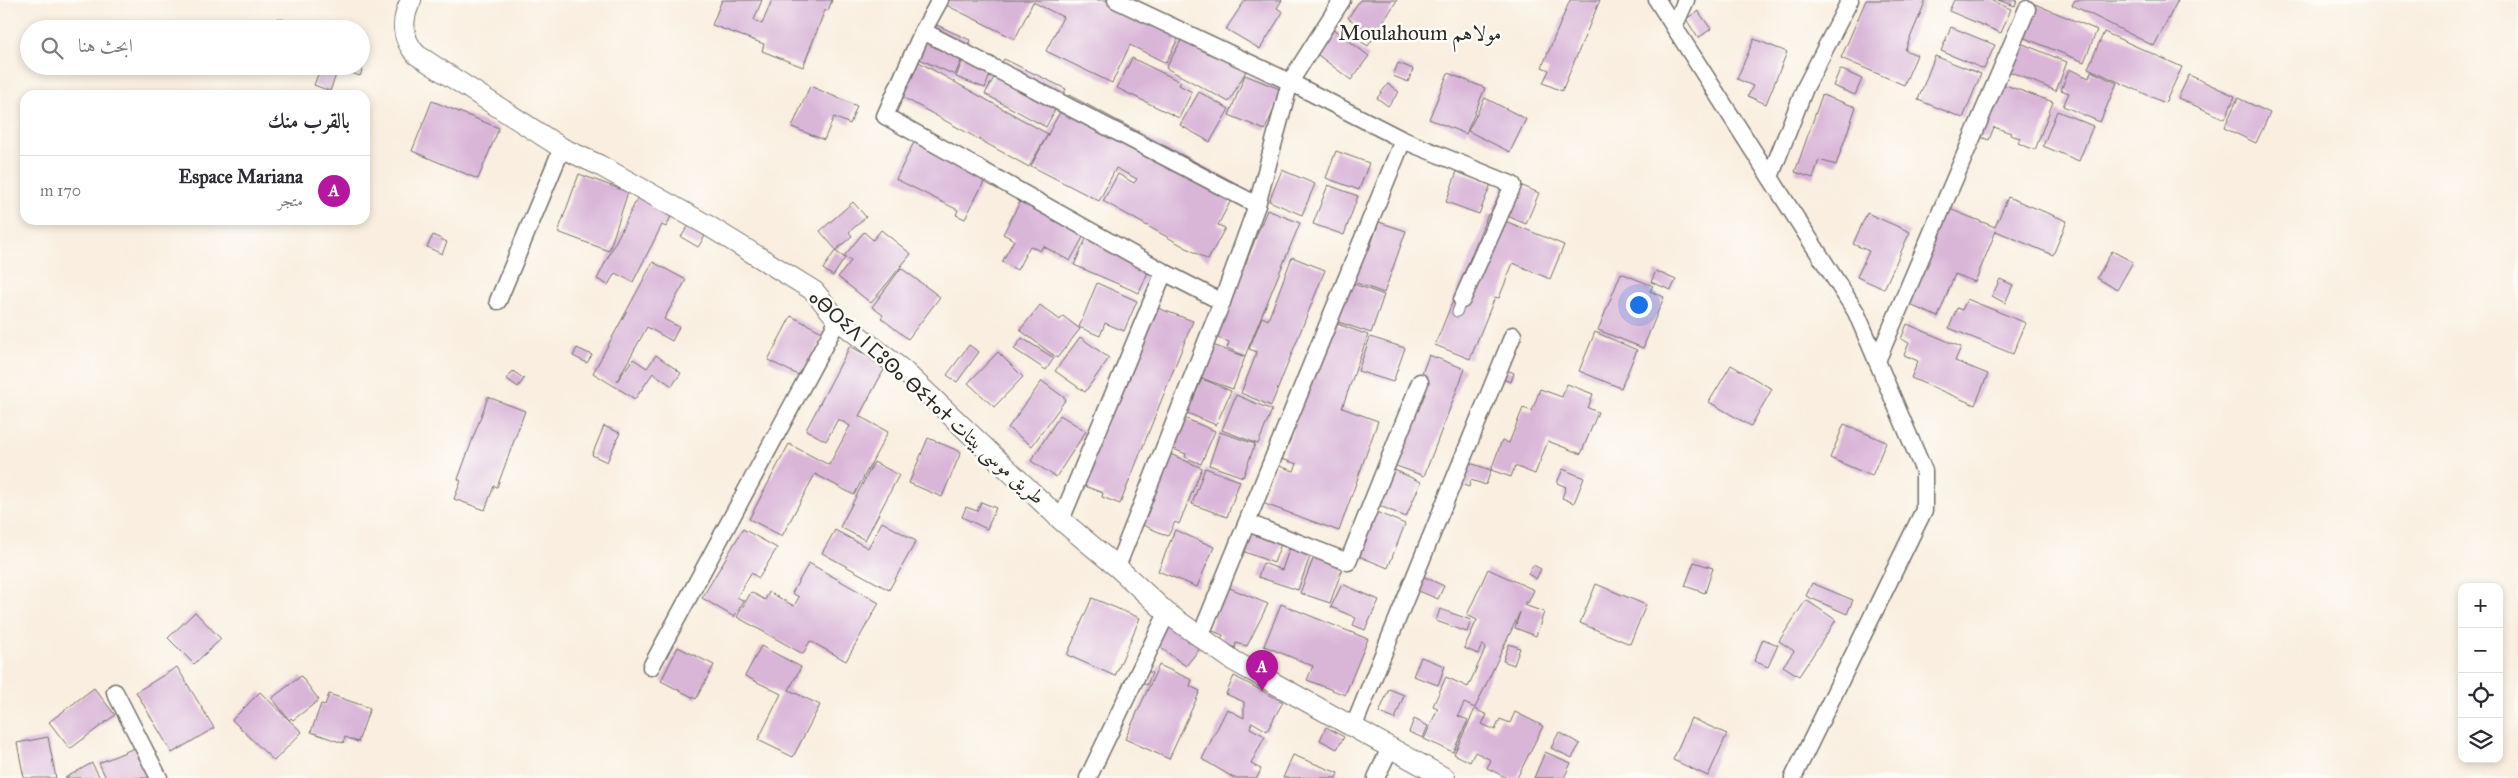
<!DOCTYPE html>
<html lang="ar">
<meta charset="utf-8">
<style>
body{margin:0;font-family:"IM FELL Great Primer",Amiri,"Noto Sans Tifinagh",serif;background:#f2f2f3;color:#2b2b33;direction:rtl}
.controls{position:absolute;right:15px;bottom:15px;display:grid;overflow:hidden;border-radius:10px;box-shadow:0 2px 8px #0003}
.controls button{width:45px;height:45px;display:grid;place-items:center;padding:0;border:0;border-bottom:1px solid #e1e1e2;background:#fff;color:#2b2b33;font:25px sans-serif}
.you{position:absolute;left:1638px;top:304px;width:18px;height:18px;margin:-12px;border:4px solid #fff;border-radius:50%;background:#1a73e8;box-shadow:0 0 0 8px #1a73e833}
.badge{display:grid;place-items:center;width:32px;height:32px;border-radius:50%;background:#b5179e;color:#fff;font-size:16px;font-weight:700}
.pin{position:absolute;translate:-50% -41px;filter:drop-shadow(0 1px 2px #0008)}
.pin::after{content:'';position:absolute;top:26px;width:18px;height:15px;background:inherit;clip-path:polygon(0 0,100% 0,50% 100%)}
.list{margin:0;padding:0;list-style:none}
h2{display:flex;justify-content:space-between;align-items:center;height:65px;margin:0;padding:0 20px;font-size:21px}
h2 small{font-size:16px;font-weight:400;color:#7c7c81}
.list li{display:grid;grid-template-columns:32px 1fr auto;gap:15px;align-items:center;box-sizing:border-box;height:70px;padding:0 20px;border-top:1px solid #e1e1e2}
.list b{display:block;font-size:19px;white-space:nowrap}
.list p{margin:0;font-size:16px;white-space:nowrap;color:#7c7c81}
.list em{font-size:16px;font-style:normal;color:#7c7c81}
.icon{flex:none;width:28px;height:28px;fill:none;stroke:currentColor;stroke-width:2;stroke-linecap:round;stroke-linejoin:round}
.map{position:relative;flex:none;width:2518px;height:778px;overflow:hidden;direction:ltr}
.search{position:absolute;background:#fff;box-shadow:0 2px 8px #0003;left:20px;top:20px;width:350px;height:55px;display:flex;align-items:center;gap:12px;box-sizing:border-box;padding:0 18px;border-radius:28px;color:#7c7c81;font-size:19px}
.panel{position:absolute;background:#fff;box-shadow:0 2px 8px #0003;left:20px;top:90px;width:350px;height:135px;border-radius:15px;direction:rtl}
.map>svg:first-child{display:block}
.building{fill:#d9b5d8}
.lines{fill:none;stroke-linecap:round;stroke-linejoin:round}
.service-casing{stroke:#736f6a;stroke-width:11}
.minor-casing{stroke:#736f6a;stroke-width:19}
.tertiary-casing{stroke:#736f6a;stroke-width:22}
.service{stroke:#fff;stroke-width:9}
.minor{stroke:#fff;stroke-width:16}
.tertiary{stroke:#fff;stroke-width:20}
.labels{text-anchor:middle;stroke-width:5;stroke-linejoin:round;paint-order:stroke}
.street-label{font-size:20px;fill:#2b2b2b;stroke:#fdfcf7}
.neighbourhood-label{font-size:21px;fill:#2b2b2b;stroke:#fdfcf7}
</style>
<div class="map">
<svg width="2518" height="778" viewBox="0 0 2518 778">
<rect width="100%" height="100%" fill="#fdfcf7"/>
<filter id="ink" filterUnits="userSpaceOnUse"><feTurbulence type="fractalNoise" baseFrequency=".02" numOctaves="2"/><feDisplacementMap in="SourceGraphic" scale="10" xChannelSelector="R" yChannelSelector="G"/><feConvolveMatrix kernelMatrix="1 2 1 2 8 2 1 2 1" color-interpolation-filters="sRGB"/></filter>
<filter id="wash" filterUnits="userSpaceOnUse"><feTurbulence type="fractalNoise" baseFrequency=".0096" numOctaves="4" result="noise"/><feDisplacementMap in="SourceGraphic" scale="20" xChannelSelector="R" yChannelSelector="G"/><feGaussianBlur stdDeviation="1.12" result="paint"/><feColorMatrix in="noise" values="0 0 0 0 0 0 0 0 0 0 0 0 0 0 0 0 0 1.4 0 .05"/><feComposite in="paint" operator="in"/></filter>
<g filter="url(#wash)">
<rect width="100%" height="100%" fill="#f9eedf"/>
<g id="blocks">
<g class="building">
<polygon points="722,0 762,0 754,20 762,24 772,0 832,0 828,11 825,10 803,67 762,51 764,44 712,25"/>
<polygon points="949,0 1119,0 1182,30 1166,63 1130,45 1112,83 1046,51 1063,17 1033,2 1015,39 946,5"/>
<polygon points="1245,0 1282,0 1277,8 1283,12 1260,49 1226,29"/>
<polygon points="1360,0 1397,0 1368,46 1350,35 1357,24 1348,18"/>
<polygon points="1570,0 1600,0 1562,91 1543,83 1549,70 1542,67"/>
<polygon points="1866,0 1926,0 1905,50 1917,55 1904,85 1841,58"/>
<polygon points="1954,0 1990,0 2011,9 2001,33 1949,11"/>
<polygon points="1998,0 2017,0 2015,6"/>
<polygon points="2075,0 2178,0 2154,46 2072,5"/>
<polygon points="2030,2 2097,30 2084,62 2017,35"/>
<polygon points="1698,11 1711,29 1698,38 1686,19"/>
<polygon points="278,18 310,28 309,29 274,29"/>
<polygon points="932,23 970,40 955,75 917,58"/>
<polygon points="1951,27 1995,45 1984,69 1941,51"/>
<polygon points="1332,28 1369,56 1351,80 1314,52"/>
<polygon points="2104,32 2182,67 2165,103 2088,68"/>
<polygon points="1183,37 1246,71 1229,102 1166,68"/>
<polygon points="1754,39 1787,52 1766,104 1748,96 1753,86 1737,79"/>
<polygon points="2018,42 2067,62 2056,91 2006,70"/>
<polygon points="967,48 996,58 985,88 956,77"/>
<polygon points="361,54 367,56 360,76 335,67 361,66"/>
<polygon points="1935,56 1981,74 1963,118 1918,100"/>
<polygon points="1132,58 1181,82 1179,85 1192,92 1179,118 1117,88"/>
<polygon points="1004,59 1066,89 1046,127 985,94"/>
<polygon points="915,60 1048,134 1029,167 897,94"/>
<polygon points="1398,63 1413,69 1408,82 1393,76"/>
<polygon points="320,69 336,75 330,91 314,85"/>
<polygon points="1840,69 1862,79 1855,95 1833,86"/>
<polygon points="2069,69 2089,78 2091,71 2117,83 2100,122 2063,106 2069,93 2061,90"/>
<polygon points="1448,73 1485,88 1466,134 1429,119"/>
<polygon points="1245,75 1282,90 1265,130 1229,115"/>
<polygon points="2189,75 2235,96 2225,119 2178,98"/>
<polygon points="1994,81 2053,102 2035,150 2018,143 2020,138 2010,135 2011,133 1994,127 1989,140 1975,135"/>
<polygon points="1388,84 1399,92 1388,106 1377,98"/>
<polygon points="810,86 857,106 850,124 834,117 824,140 792,127"/>
<polygon points="1199,92 1229,109 1210,142 1180,125"/>
<polygon points="1069,95 1239,185 1218,225 1225,228 1208,260 1103,201 1118,174 1134,183 1137,179 1116,168 1099,201 1031,166"/>
<polygon points="1822,95 1856,107 1836,165 1819,160 1813,178 1795,172"/>
<polygon points="1485,98 1526,119 1510,152 1468,131"/>
<polygon points="2238,98 2270,113 2256,143 2224,128"/>
<polygon points="432,101 499,128 478,179 412,151"/>
<polygon points="2057,111 2093,126 2079,161 2043,146"/>
<polygon points="917,136 989,172 965,219 956,215 958,210 896,179"/>
<polygon points="1336,151 1369,163 1359,190 1326,178"/>
<polygon points="1282,170 1315,184 1302,215 1269,201"/>
<polygon points="1457,171 1491,184 1479,214 1446,202"/>
<polygon points="579,174 628,192 609,251 558,232"/>
<polygon points="1506,179 1539,193 1526,224 1493,210"/>
<polygon points="1328,185 1358,196 1344,235 1313,224"/>
<polygon points="639,195 673,212 666,227 662,225 633,282 615,273 608,285 597,279"/>
<polygon points="1023,196 1087,230 1070,261 1043,246 1040,251 1030,246 1017,270 1002,262 1014,240 1003,234"/>
<polygon points="2008,197 2067,221 2053,255 1996,231 1975,282 1955,274 1938,317 1903,302 1942,206 1995,227"/>
<polygon points="853,202 866,217 849,232 852,236 836,250 820,231"/>
<polygon points="1267,210 1300,223 1245,356 1227,348 1229,342 1216,337"/>
<polygon points="1867,213 1910,232 1884,289 1857,277 1869,251 1853,244"/>
<polygon points="1488,214 1564,245 1550,279 1513,263 1499,298 1495,297 1470,359 1435,345"/>
<polygon points="1379,222 1406,231 1384,293 1351,281 1363,249 1369,250"/>
<polygon points="689,225 705,236 698,247 681,237"/>
<polygon points="881,230 911,254 871,303 838,277 851,261 844,256 864,232 873,240"/>
<polygon points="1090,230 1154,258 1139,293 1074,265"/>
<polygon points="433,235 447,242 442,254 427,247"/>
<polygon points="835,251 845,258 833,276 823,269"/>
<polygon points="2112,251 2133,262 2117,290 2097,278"/>
<polygon points="1292,257 1325,270 1271,406 1241,393 1257,352 1249,349 1262,317 1268,320"/>
<polygon points="653,262 686,280 664,319 679,327 672,341 647,327 617,381 633,359 647,368 656,355 681,373 672,386 653,373 635,399 593,373"/>
<polygon points="901,268 940,297 908,339 881,318 883,315 872,307"/>
<polygon points="1656,271 1676,280 1671,290 1651,282"/>
<polygon points="1621,273 1653,286 1650,291 1664,297 1643,348 1598,330"/>
<polygon points="2000,279 2013,285 2005,303 1992,296"/>
<polygon points="1348,282 1384,295 1371,333 1335,321"/>
<polygon points="1097,283 1137,301 1124,331 1105,323 1100,336 1079,327"/>
<polygon points="1967,299 2026,323 2013,354 1949,328 1957,308 1962,310"/>
<polygon points="1040,305 1060,320 1063,316 1080,329 1057,358 1020,330"/>
<polygon points="1152,306 1193,321 1120,504 1102,497 1103,493 1082,485"/>
<polygon points="791,316 824,333 802,377 768,360"/>
<polygon points="1332,322 1368,335 1342,408 1378,421 1339,531 1262,503 1276,465 1294,471 1297,464 1282,459"/>
<polygon points="1907,324 1961,347 1955,361 1988,374 1975,405 1911,378 1918,361 1904,355 1909,343 1901,339"/>
<polygon points="1595,332 1637,350 1621,388 1579,371"/>
<polygon points="1080,337 1109,358 1085,392 1055,371"/>
<polygon points="1370,337 1405,348 1393,382 1358,371"/>
<polygon points="1022,338 1054,358 1046,370 1014,349"/>
<polygon points="1210,344 1245,357 1233,389 1198,377"/>
<polygon points="969,345 979,352 957,382 947,375"/>
<polygon points="850,346 886,366 859,416 888,432 854,495 815,474 782,536 749,519 789,444 829,465 850,426 838,419 826,441 806,430"/>
<polygon points="577,348 592,355 587,363 573,356"/>
<polygon points="998,352 1023,377 994,407 968,383"/>
<polygon points="1429,355 1465,369 1424,476 1388,463"/>
<polygon points="1731,365 1772,389 1751,426 1709,402"/>
<polygon points="1499,367 1514,373 1511,382 1495,377"/>
<polygon points="513,371 524,379 518,387 507,379"/>
<polygon points="1202,379 1231,391 1216,425 1187,413"/>
<polygon points="1042,381 1066,399 1032,446 1008,428"/>
<polygon points="1567,384 1593,394 1588,408 1598,412 1581,454 1548,441 1535,474 1515,466 1511,477 1491,470 1502,440 1509,443 1523,408 1532,411 1540,389 1562,397"/>
<polygon points="1236,395 1272,410 1258,444 1222,430"/>
<polygon points="488,397 525,411 497,487 494,486 485,510 454,499 461,481 458,479"/>
<polygon points="1060,415 1086,431 1056,477 1031,461"/>
<polygon points="1184,418 1215,431 1201,464 1185,457 1186,454 1171,448"/>
<polygon points="1844,424 1886,442 1872,476 1830,458"/>
<polygon points="604,426 620,433 607,462 592,455"/>
<polygon points="1220,432 1255,444 1243,477 1209,465"/>
<polygon points="928,438 961,452 942,497 909,483"/>
<polygon points="1168,453 1202,468 1179,524 1175,522 1168,536 1138,523"/>
<polygon points="874,462 899,475 865,540 840,527"/>
<polygon points="1470,463 1491,470 1486,485 1471,480 1469,487 1450,480"/>
<polygon points="1388,467 1421,482 1406,517 1373,503"/>
<polygon points="1205,468 1240,481 1227,517 1192,504"/>
<polygon points="1563,469 1584,478 1574,503 1562,498 1566,487 1557,483"/>
<polygon points="981,502 996,508 987,529 962,517 966,507 977,511"/>
<polygon points="1369,509 1405,524 1388,568 1351,553"/>
<polygon points="882,522 916,541 889,590 822,553 835,530 868,548"/>
<polygon points="743,529 777,548 759,578 751,573 737,597 744,601 734,617 702,598"/>
<polygon points="1175,530 1214,547 1197,587 1158,571"/>
<polygon points="1252,530 1282,541 1274,563 1245,552"/>
<polygon points="1291,544 1312,551 1298,590 1258,577 1263,563 1282,570"/>
<polygon points="1315,554 1344,564 1330,603 1300,593"/>
<polygon points="1694,562 1713,568 1705,593 1685,586"/>
<polygon points="809,563 879,603 846,661 810,641 803,654 737,617 751,592 765,600 769,592 794,606 799,597 792,593"/>
<polygon points="1533,565 1541,569 1536,579 1528,574"/>
<polygon points="1488,569 1534,590 1528,603 1525,602 1524,605 1544,612 1536,636 1515,628 1520,612 1475,708 1464,703 1458,716 1468,720 1453,752 1424,739 1438,708 1433,706 1446,677 1468,687 1486,647 1482,645 1478,654 1464,648 1477,620 1467,615"/>
<polygon points="1414,572 1444,586 1438,599 1407,586"/>
<polygon points="1812,583 1853,600 1847,614 1806,596"/>
<polygon points="1342,584 1379,600 1365,630 1353,625 1356,618 1331,607"/>
<polygon points="1596,584 1646,605 1630,644 1580,623"/>
<polygon points="1225,586 1268,604 1247,646 1236,643 1235,648 1221,640 1223,635 1210,630"/>
<polygon points="1092,598 1140,618 1115,676 1067,655"/>
<polygon points="1806,600 1836,620 1799,676 1783,666 1794,651 1779,641"/>
<polygon points="1281,604 1368,639 1345,695 1307,680 1313,666 1264,646"/>
<polygon points="1440,609 1471,620 1467,632 1436,621"/>
<polygon points="195,612 221,639 194,664 168,638"/>
<polygon points="1169,617 1204,643 1186,666 1151,641"/>
<polygon points="1763,639 1778,645 1768,667 1754,661"/>
<polygon points="1509,644 1520,648 1514,665 1503,661"/>
<polygon points="761,646 801,667 789,690 820,705 793,757 758,740 781,694 745,676"/>
<polygon points="678,647 714,665 696,699 661,681"/>
<polygon points="1421,657 1445,666 1438,685 1413,676"/>
<polygon points="1159,665 1192,680 1190,686 1200,691 1169,759 1125,739"/>
<polygon points="177,667 214,728 172,753 136,692"/>
<polygon points="1145,670 1152,673 1147,685 1139,682"/>
<polygon points="301,676 319,700 293,720 291,718 289,720 302,732 274,761 232,720 260,692 289,720 272,698"/>
<polygon points="1234,676 1283,702 1267,731 1252,722 1250,728 1265,736 1251,764 1261,769 1257,778 1234,778 1202,759 1227,709 1244,718 1244,702 1226,694"/>
<polygon points="94,688 115,715 70,749 49,722"/>
<polygon points="1389,689 1404,695 1395,719 1379,713"/>
<polygon points="329,694 370,708 358,742 345,737 343,743 311,732 321,704 325,705"/>
<polygon points="1475,709 1487,715 1482,724 1495,730 1500,719 1510,723 1515,712 1543,726 1517,778 1507,778 1487,768 1491,760 1475,752 1470,762 1454,754"/>
<polygon points="1691,718 1727,734 1708,776 1673,760"/>
<polygon points="1414,719 1428,726 1423,738 1409,732"/>
<polygon points="1326,727 1344,737 1337,749 1320,740"/>
<polygon points="1559,732 1580,744 1572,758 1551,748"/>
<polygon points="48,737 56,778 24,778 17,743"/>
<polygon points="137,747 151,778 106,778 99,763"/>
<polygon points="1545,752 1571,763 1564,778 1534,778"/>
<polygon points="1293,755 1338,773 1336,778 1283,778"/>
<polygon points="92,763 100,778 65,778"/>
</g>
</g>
</g>
<g filter="url(#ink)">
<use href="#blocks" fill-opacity="0" stroke="#736f6a" stroke-width="1"/>
<g class="lines">
<g class="service-casing">
<polyline id="service" points="1457,312 1462,300"/>
</g>
<g class="minor-casing">
<g id="minor">
<polyline points="940,0 923,31 885,116 1164,272 1222,302"/>
<polyline points="1116,0 1290,82 1403,140 1513,185 1462,300"/>
<polyline points="1657,0 1856,312 1924,471 1924,510 1793,778"/>
<polyline points="1674,27 1686,0"/>
<polyline points="923,31 1257,205"/>
<polyline points="1770,177 1805,88 1850,0"/>
<polyline points="498,301 562,148"/>
<polyline points="1877,361 2027,9"/>
<polyline points="1061,520 1164,272"/>
<polyline points="1248,523 1348,562 1420,382"/>
<polyline points="1117,567 1222,302 1257,205 1290,82 1342,0"/>
<polyline points="1200,637 1403,140"/>
<polyline points="651,667 838,320"/>
<polyline points="115,692 159,778"/>
<polyline points="1353,728 1513,335"/>
<polyline points="1088,778 1167,613"/>
<polyline points="1376,778 1390,748"/>
</g>
</g>
<g class="tertiary-casing">
<path id="tertiary" d="M411,0c-10,20 -10,39 6,55l145,93 37,17 108,60 107,66 24,29 66,51 157,149 56,47 50,46 67,48 211,117"/>
</g>
<use href="#service" class="service"/>
<use href="#minor" class="minor"/>
<use href="#tertiary" class="tertiary"/>
</g>
</g>
<g class="labels">
<g class="street-label">
<text transform="translate(927 397) rotate(42)" y="7">ⴰⴱⵔⵉⴷ ⵏ ⵎⵓⵙⴰ ⴱⵉⵜⴰⵜ طريق موسى بيتات</text>
</g>
<g class="neighbourhood-label">
<text x="1420" y="40">Moulahoum مولاهم</text>
</g>
</g>
</svg>
<div class="controls">
<button>+</button>
<button>−</button>
<button><svg class="icon" aria-label="locate" viewBox="0 0 24 24"><circle cx="12" cy="12" r="6"/><path d="M12 2v4M12 18v4M2 12h4M18 12h4"/></svg></button>
<button><svg class="icon" aria-label="layers" viewBox="0 0 24 24"><path d="M12 4l9 5-9 5-9-5zM3 14l9 5 9-5"/></svg></button>
</div>
<div class="you"></div>
<div class="pin badge" style="left:1262px;top:691px">A</div>
<div class="search"><svg class="icon" aria-label="search" viewBox="0 0 24 24"><circle cx="10" cy="10" r="6"/><path d="M15 15l6 6"/></svg>ابحث هنا</div>
<section class="panel">
<h2>بالقرب منك<small></small></h2>
<ul class="list">
<li><span class="badge">A</span><div><b>Espace Mariana</b><p>متجر</p></div><em>170 m</em></li>
</ul>
</section>
</div>
